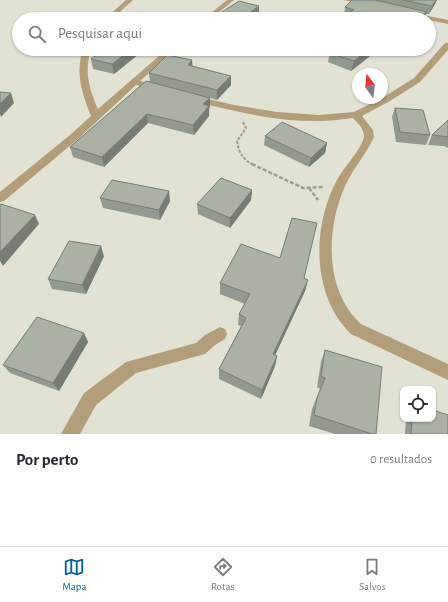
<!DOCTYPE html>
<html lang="pt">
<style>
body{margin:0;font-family:"Alegreya Sans",sans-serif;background:#f7f7f7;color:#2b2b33}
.controls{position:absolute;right:12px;bottom:12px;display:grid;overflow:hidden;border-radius:8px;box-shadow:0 1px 3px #0004}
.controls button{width:36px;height:36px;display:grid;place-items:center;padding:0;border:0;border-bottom:1px solid #e1e1e2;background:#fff;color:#2b2b33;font:20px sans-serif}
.compass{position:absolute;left:352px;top:68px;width:36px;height:36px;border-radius:50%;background:#fff;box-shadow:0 1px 3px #0004;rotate:345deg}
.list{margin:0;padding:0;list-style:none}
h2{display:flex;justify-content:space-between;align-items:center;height:52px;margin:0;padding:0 16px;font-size:17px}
h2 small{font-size:13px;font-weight:400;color:#7c7c81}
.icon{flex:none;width:22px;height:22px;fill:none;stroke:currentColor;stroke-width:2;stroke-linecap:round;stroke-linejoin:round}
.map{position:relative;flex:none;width:448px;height:434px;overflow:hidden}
.search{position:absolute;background:#fff;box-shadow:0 1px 3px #0004;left:12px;right:12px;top:12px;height:44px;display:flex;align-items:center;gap:10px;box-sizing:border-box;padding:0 14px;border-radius:22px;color:#7c7c81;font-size:15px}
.sheet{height:112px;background:#fff}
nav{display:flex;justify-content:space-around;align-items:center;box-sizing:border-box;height:56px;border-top:1px solid #e1e1e2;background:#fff;font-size:11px;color:#7c7c81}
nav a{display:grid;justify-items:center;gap:2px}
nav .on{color:#006392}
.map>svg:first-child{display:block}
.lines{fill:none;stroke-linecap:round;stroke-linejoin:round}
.path-far1{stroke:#9d9d92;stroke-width:2;stroke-dasharray:3 1.5;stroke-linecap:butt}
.path{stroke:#9d9d92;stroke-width:2.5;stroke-dasharray:4 2;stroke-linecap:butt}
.street{fill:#b29e7b;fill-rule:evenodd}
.wall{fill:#92998f}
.shaded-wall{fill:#777d74}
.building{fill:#aab2a6;stroke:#777d74}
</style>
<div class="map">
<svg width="448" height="434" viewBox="0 0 448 434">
<rect width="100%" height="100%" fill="#e2e2d4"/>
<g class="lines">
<path class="path-far1" d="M243,122l3,6 -9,13c2,12 6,19 17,24"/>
<g class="path">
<polyline points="252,164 303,188 323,187"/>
<polyline points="309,188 318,200"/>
</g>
<g class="street">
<polygon points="126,0 133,0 112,19 105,19"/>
<polygon points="227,0 234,0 211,19 204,19"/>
<polygon points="344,0 357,0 370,4 367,6"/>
<polygon points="408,12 448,20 448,24 429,20 429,19 406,15 405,14"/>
<path d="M445,43h3v7l-28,32 -30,19 -28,15 11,14 1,7c-7,16 -19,29 -27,45 -21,43 -24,107 14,142l87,40v16l-97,-46c-40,-39 -39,-108 -14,-154 6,-12 26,-32 27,-44 0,-7 -6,-13 -11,-18 -11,1 -22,3 -33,3 -43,1 -87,-10 -128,-20l-2,-2 5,-3 39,9 43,7 42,3 35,-3 30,-15 30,-19z"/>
<path d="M83,49h8c-7,22 -2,40 7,60l69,-60h9l-36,32 21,5 1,2 -1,2 -3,1 -22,-6 -58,54 -74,62 -4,1v-10l70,-57 21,-19c-9,-23 -16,-43 -8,-67z"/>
<polygon points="220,327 225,329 227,334 225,339 215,345 205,354 136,373 96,405 80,434 61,434 84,393 126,362 196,343 205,335"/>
</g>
</g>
<g class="wall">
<polygon points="352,0 437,0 435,4 429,14 426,14 424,19 346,19 347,16 344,16 345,7"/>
<polygon points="145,49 114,74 93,69 91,59"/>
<polygon points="336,49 379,49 351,71 328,62 330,53"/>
<polygon points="192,60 192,66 231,76 231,85 217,100 210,98 209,116 194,135 148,123 104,167 73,157 70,147 150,82 149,73"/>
<polygon points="395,108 430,135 426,145 396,142 392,117"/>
<polygon points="448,120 448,148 444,146 428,145 432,135"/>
<polygon points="265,136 327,143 325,153 309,167 264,145"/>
<polygon points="252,190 251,200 230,228 198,214 197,204"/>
<polygon points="100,198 170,201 160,220 103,208"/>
<polygon points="104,256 86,294 52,289 48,279"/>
<polygon points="304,278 308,280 305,291 275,355 277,356 275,366 261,399 219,379 219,369 241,326 238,325 239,314 245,304 220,294 220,283"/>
<polygon points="84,333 88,342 59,391 10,373 3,365"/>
<polygon points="325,350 376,434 335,434 309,426 312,409 320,389 317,387 321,362"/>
<polygon points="406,419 433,419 448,434 405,434"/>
</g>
<g class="shaded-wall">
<polygon points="436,0 437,0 435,4 429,14 432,6"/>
<polygon points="259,6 259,14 252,19 241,19"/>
<polygon points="427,12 424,19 417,19"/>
<polygon points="132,49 145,49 114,74 112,64"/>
<polygon points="370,49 379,49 351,71 354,61"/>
<polygon points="192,60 193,70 188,65"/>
<polygon points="231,76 231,85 217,100 217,90"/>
<polygon points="11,93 14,103 1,117 0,114 0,104"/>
<polygon points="210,98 210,107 209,108 209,116 194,135 193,125 203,104"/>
<polygon points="147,114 148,123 104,167 102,157"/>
<polygon points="327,143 325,153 309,167 311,158"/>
<polygon points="252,190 251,200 230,228 230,218"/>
<polygon points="169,191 170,201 160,220 159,210"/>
<polygon points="35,215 39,224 3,266 0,261 0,252"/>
<polygon points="101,246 104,256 86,294 82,285"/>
<polygon points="308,280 305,291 271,364 273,354"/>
<polygon points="84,333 88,342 59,391 53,383"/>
<polygon points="277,356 275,366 261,399 262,390"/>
</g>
<g class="building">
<polygon points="352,0 375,0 427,12 417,19 364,19 347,14 354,10 345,7"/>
<polygon points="403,0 436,0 432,6"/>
<polygon points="239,1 259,6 241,19 211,19"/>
<polygon points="105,49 132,49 112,64 91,59"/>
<polygon points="336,49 370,49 354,61 330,53"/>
<polygon points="167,55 192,60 188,65 231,76 217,90 149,73"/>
<polygon points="146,81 210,98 203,104 209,106 193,125 147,114 102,157 70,147"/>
<polygon points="0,92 11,93 0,104"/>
<polygon points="395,108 423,110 430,135 400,132"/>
<polygon points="448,120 448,137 432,135"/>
<polygon points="282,122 327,143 311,158 265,136"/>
<polygon points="221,178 252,190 230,218 197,204"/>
<polygon points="112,180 169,191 159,210 100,198"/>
<polygon points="1,204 35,215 0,252 0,206"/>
<polygon points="292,218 317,223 304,278 308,280 273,354 277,356 262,390 219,369 246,318 239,314 250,294 220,283 241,244 280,258"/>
<polygon points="69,241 101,246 82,285 48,279"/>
<polygon points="37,317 84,333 53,383 3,365"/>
<polygon points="325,350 382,367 376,434 372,434 314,415 317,398 325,378 321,376"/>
<polygon points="433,410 448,415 448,434 411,434 412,419 433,419"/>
</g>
</svg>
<div class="controls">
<button><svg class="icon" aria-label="locate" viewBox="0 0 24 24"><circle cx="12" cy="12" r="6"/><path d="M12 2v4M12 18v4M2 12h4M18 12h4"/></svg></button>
</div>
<svg class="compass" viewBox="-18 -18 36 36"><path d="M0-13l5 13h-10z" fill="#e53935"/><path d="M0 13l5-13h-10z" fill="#7c7c81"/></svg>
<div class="search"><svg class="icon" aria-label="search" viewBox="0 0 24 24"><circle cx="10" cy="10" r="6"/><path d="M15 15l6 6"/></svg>Pesquisar aqui</div>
</div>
<section class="sheet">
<h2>Por perto<small>0 resultados</small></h2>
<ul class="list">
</ul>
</section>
<nav>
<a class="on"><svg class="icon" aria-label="map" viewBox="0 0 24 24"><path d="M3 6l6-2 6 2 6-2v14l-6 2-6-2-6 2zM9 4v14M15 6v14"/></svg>Mapa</a>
<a><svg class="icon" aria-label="directions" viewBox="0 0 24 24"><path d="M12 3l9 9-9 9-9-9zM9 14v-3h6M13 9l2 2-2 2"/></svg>Rotas</a>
<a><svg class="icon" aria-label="saved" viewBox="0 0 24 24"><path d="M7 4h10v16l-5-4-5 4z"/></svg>Salvos</a>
</nav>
